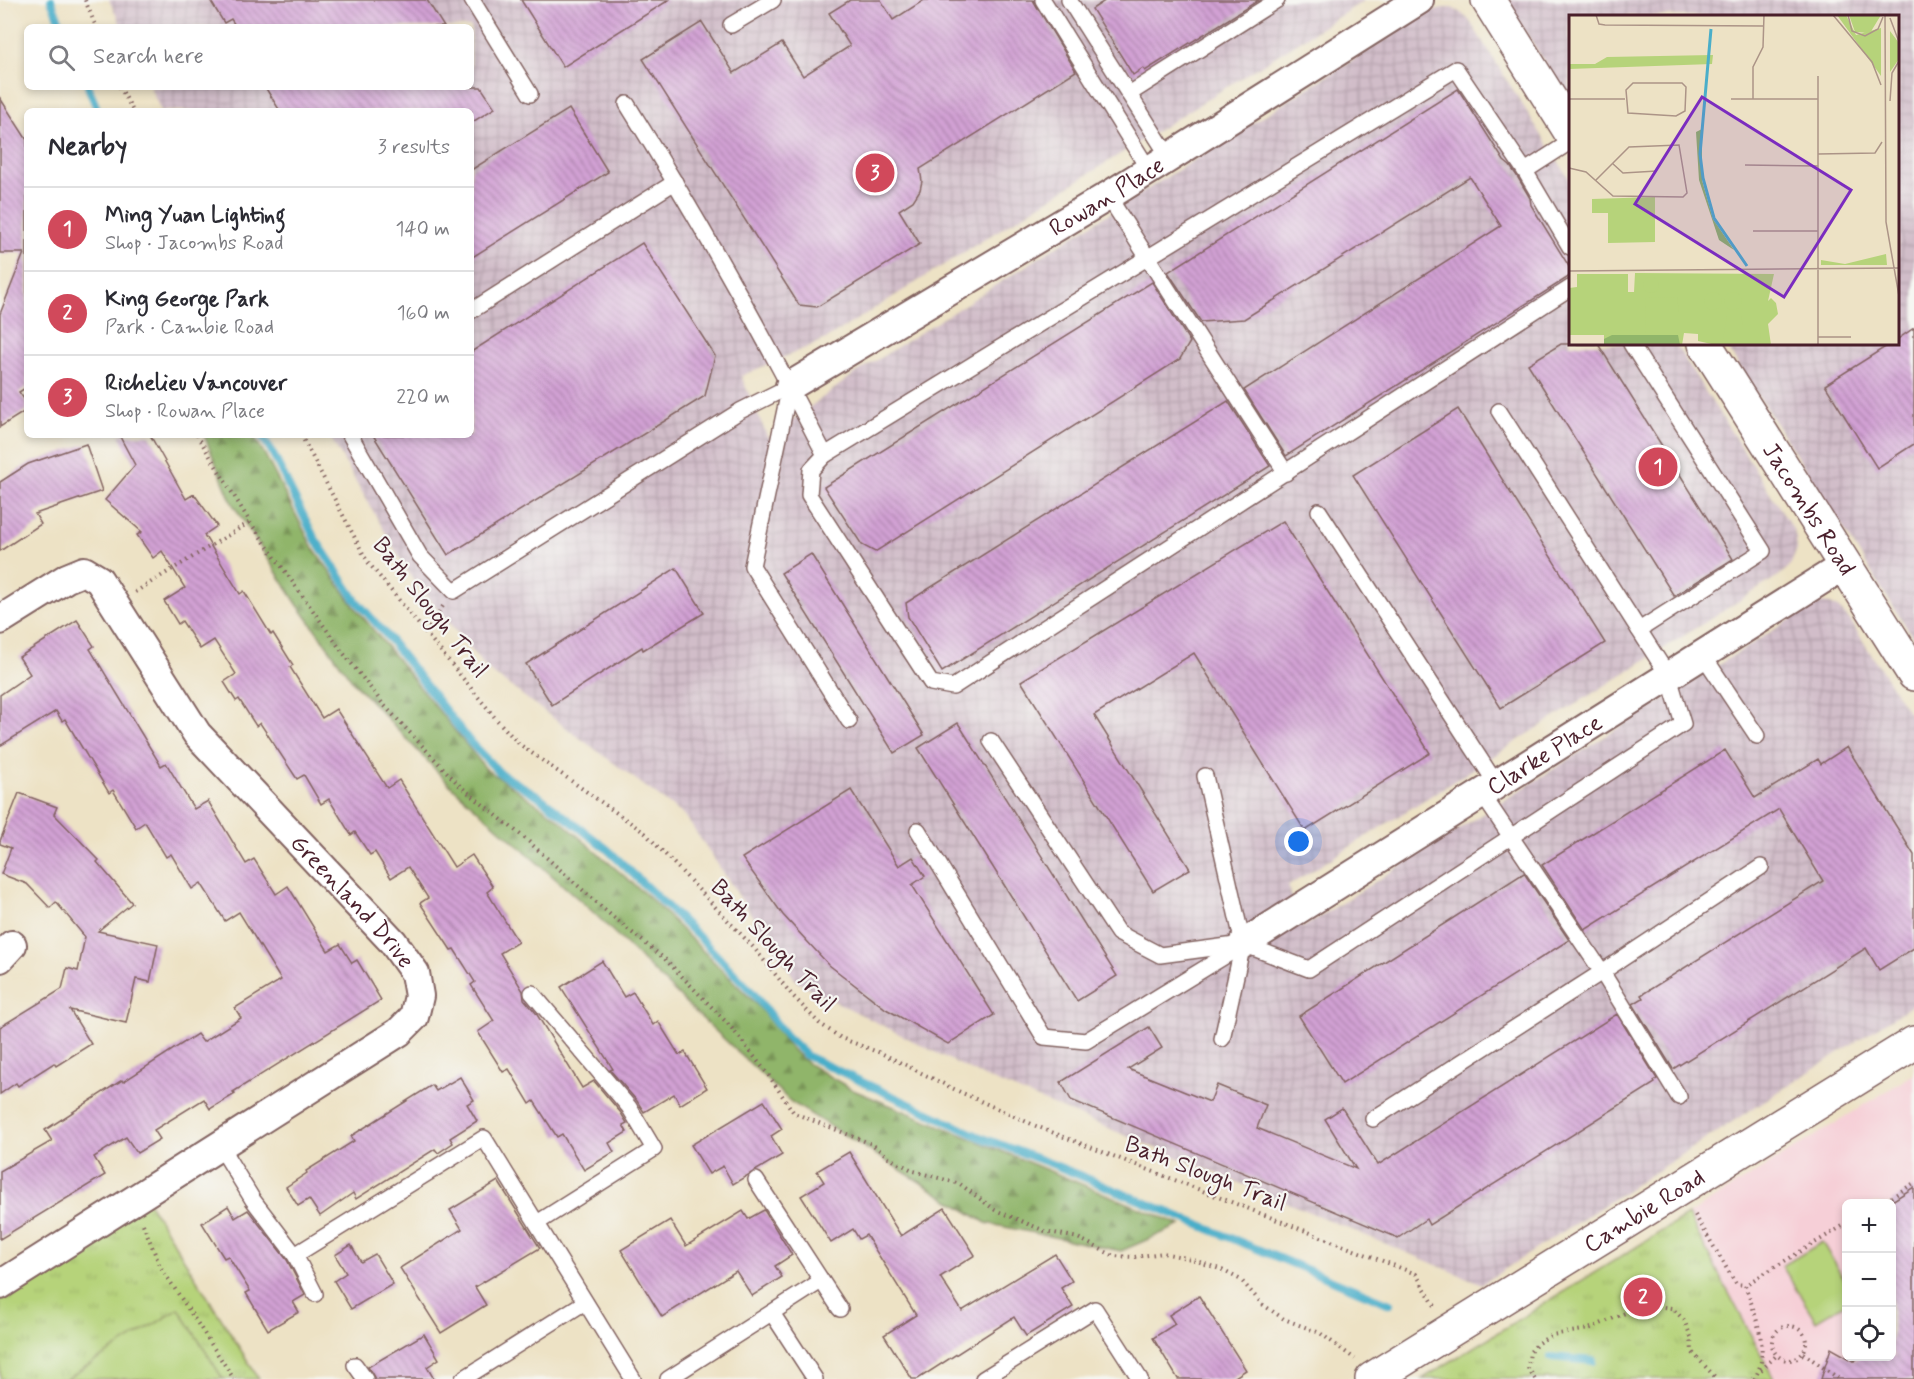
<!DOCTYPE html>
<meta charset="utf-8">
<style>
body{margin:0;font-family:Mynerve,sans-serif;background:#f7f7f7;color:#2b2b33}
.controls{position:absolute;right:18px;bottom:18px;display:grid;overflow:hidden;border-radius:9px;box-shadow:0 3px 9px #0003}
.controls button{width:54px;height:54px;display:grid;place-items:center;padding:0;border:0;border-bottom:2px solid #e1e1e2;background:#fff;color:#2b2b33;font:30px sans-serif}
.you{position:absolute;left:1299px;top:842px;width:21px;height:21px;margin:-15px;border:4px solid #fff;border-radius:50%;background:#1a73e8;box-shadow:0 0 0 9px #1a73e833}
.badge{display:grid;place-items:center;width:39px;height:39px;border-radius:50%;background:#d1495b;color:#fff;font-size:20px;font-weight:700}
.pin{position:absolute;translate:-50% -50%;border:3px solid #fff;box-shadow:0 2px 6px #0006}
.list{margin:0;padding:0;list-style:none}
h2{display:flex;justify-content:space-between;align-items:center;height:78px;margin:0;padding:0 24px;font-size:26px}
h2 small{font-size:20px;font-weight:400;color:#7c7c81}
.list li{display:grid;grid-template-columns:39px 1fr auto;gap:18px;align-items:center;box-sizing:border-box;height:84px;padding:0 24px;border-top:2px solid #e1e1e2}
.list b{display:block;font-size:22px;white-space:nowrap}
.list p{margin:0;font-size:20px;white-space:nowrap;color:#7c7c81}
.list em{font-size:20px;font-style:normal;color:#7c7c81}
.icon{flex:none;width:33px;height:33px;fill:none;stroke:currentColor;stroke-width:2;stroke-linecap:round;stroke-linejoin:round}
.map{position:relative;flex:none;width:1914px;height:1379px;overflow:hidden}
.search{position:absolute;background:#fff;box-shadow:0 3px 9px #0003;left:24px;top:24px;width:450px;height:66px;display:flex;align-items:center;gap:15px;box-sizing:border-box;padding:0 21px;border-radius:9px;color:#7c7c81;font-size:22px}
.panel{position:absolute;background:#fff;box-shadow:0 3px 9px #0003;left:24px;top:108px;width:450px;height:330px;border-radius:9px}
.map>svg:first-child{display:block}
.built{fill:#f6cfd7;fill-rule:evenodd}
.industrial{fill:url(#industrial-grid)}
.grass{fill:url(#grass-tufts);stroke:#807952;stroke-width:1.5}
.forest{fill:url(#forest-firs);stroke:#6d6a4a;stroke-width:1.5}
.pitch{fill:#b6d37a;stroke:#807952;stroke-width:1.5}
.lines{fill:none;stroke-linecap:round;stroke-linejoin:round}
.stream{stroke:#4aaec9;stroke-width:8}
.building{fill:url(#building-back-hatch)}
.service-casing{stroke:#836361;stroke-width:18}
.minor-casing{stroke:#836361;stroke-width:32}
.tertiary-casing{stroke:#836361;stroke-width:36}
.secondary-casing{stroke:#836361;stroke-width:36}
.path{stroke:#836361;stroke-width:4;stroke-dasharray:1.5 4.5;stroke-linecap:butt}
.service{stroke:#fff;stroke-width:15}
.minor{stroke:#fff;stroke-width:28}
.tertiary{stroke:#fff;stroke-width:33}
.secondary{stroke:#fff;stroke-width:33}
.labels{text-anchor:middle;stroke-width:4.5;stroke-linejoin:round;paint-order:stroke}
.street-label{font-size:24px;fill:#4a1f2b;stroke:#f6f6f2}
.inset-river{fill:none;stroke:#4aaec9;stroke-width:3}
.inset-road{fill:none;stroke:#ac9487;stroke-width:1.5}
.view{fill:#7b2cbf;fill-opacity:0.15;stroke:#7b2cbf;stroke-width:3}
.inset-edge{fill:none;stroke:#4a1f2b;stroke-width:3}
</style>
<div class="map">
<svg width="1914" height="1379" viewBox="0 0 1914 1379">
<defs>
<pattern id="industrial-grid" width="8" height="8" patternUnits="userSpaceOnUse" patternTransform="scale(1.5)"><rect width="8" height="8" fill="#d1bdc9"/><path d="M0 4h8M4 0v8" fill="none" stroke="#b5a2ad"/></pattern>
<pattern id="grass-tufts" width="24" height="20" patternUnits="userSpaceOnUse" patternTransform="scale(1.5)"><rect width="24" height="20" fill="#b6d37a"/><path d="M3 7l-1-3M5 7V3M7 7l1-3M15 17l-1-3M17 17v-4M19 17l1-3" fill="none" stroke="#9eb56a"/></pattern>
<pattern id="forest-firs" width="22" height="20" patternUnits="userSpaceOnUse" patternTransform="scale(1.5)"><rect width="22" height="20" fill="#90b56a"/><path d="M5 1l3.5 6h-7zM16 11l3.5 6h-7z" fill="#789357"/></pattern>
<pattern id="building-back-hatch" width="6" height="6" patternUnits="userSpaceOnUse" patternTransform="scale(1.5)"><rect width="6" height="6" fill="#d2a1d4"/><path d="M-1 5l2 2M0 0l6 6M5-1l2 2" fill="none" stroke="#ac83ac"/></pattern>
</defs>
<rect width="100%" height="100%" fill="#f6f6f2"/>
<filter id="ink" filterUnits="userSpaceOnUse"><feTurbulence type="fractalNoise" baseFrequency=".0167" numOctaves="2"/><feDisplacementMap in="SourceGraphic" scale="12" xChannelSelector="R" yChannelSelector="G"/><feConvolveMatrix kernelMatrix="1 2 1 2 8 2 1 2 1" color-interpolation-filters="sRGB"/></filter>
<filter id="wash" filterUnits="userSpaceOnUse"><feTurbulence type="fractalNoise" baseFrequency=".008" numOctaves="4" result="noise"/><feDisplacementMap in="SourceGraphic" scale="24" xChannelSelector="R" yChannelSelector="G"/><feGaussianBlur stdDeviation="1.35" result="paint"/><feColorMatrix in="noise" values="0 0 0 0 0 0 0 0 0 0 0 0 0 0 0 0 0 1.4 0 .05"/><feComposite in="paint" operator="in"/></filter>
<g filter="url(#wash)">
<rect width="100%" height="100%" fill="#ede2c5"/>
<path class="built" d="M1914,1074v305h-140l-86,-164zM1846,1204h46v152h-46z"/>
<g class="industrial">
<polygon points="109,0 1365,0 826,339 741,376 768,438 853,375 1430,11 1443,8 1452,8 1461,13 1469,20 1570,180 1570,344 1675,344 1792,527 1796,538 1797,549 1790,566 1780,575 1288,886 1302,928 1807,609 1822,603 1831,604 1839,609 1849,619 1914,721 1914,1004 1482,1284 978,1074 797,982 685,816 487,669 410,575 329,435 471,435 471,111 161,111 150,87 471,87 471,27 122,27"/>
<polygon points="1505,0 1914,0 1914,639 1725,344 1898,344 1898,16 1570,16 1570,102"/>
</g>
<g class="grass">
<polygon points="147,1200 259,1379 0,1379 0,1293"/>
<polygon points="1688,1215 1774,1379 1422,1379"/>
</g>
<polygon class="forest" points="204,435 253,435 264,453 312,546 354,606 486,769 555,816 652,900 760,1008 791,1049 810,1065 853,1090 1181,1225 1121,1251 986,1223 791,1102 690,1007 593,912 450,785 354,683 297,604 232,503"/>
<g class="pitch">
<polygon points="1822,1242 1846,1283 1846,1303 1816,1321 1782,1266"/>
<polygon points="179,1309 223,1379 66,1379"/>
</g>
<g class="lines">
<g class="stream">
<polyline points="51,0 62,27"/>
<polyline points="88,87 98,111"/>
<polyline points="261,435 271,450 314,537 355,599 387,636 471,743 501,774 537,795 607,849 699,937 753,993 786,1036 807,1056 980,1137 1052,1164 1390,1304"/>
<polyline points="1551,1357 1593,1361"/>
</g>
</g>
<g id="blocks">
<g class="building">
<polygon points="210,0 427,0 444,27 236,27 231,19 224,23"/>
<polygon points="521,0 669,0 563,67"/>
<polygon points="850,0 881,0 893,20 924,0 1033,0 1076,71 920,169 922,181 920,190 913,201 899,210 920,244 817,307 799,305 643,59 702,22 734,73 782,43 803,76 850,46 829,13"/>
<polygon points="1106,0 1259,0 1145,71 1143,68 1133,75 1092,9"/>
<polygon points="265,87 481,87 495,108 471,123 471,111 280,111"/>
<polygon points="1458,89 1504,161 1510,166 1517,176 1530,198 1531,205 1570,268 1570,276 1286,456 1244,390 1501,226 1470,177 1244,319 1201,322 1168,272"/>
<polygon points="0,98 27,140 27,387 19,392 27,403 27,410 0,427 0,314 24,253 0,253"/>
<polygon points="569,109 608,172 471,258 471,170"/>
<polygon points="642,243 715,356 705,396 448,555 373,435 471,435 471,352"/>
<polygon points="1152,282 1190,342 1180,359 875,552 862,545 824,487"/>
<polygon points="1914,328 1914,444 1877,468 1825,385 1890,344 1898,344 1898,339"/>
<polygon points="1561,344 1598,344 1733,559 1674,596 1528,364"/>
<polygon points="1228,401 1270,466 942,672 908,617 906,603"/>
<polygon points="1458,409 1605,643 1501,708 1353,475"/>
<polygon points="119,435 150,435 186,499 194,494 217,526 204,535 240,594 244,591 271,635 273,633 293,665 290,667 322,718 336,709 387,788 399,780 454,867 472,855 493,887 487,892 518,942 500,953 523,991 524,999 536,1013 582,1088 594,1081 621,1113 627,1123 623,1125 627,1132 609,1143 614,1152 584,1170 562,1134 557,1137 534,1101 530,1104 509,1069 503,1072 478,1032 494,1021 471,985 475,982 454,949 451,950 420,903 428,898 408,867 391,878 375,852 370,855 355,832 351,835 329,799 321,804 304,775 297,779 260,723 256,726 239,699 236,701 224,682 236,674 214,640 200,649 182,621 178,624 164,601 185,588 162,551 153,558 137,535 142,532 105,500 135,465"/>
<polygon points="86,444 102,491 35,514 41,524 0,551 0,482 28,464"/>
<polygon points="1283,521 1430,753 1305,831 1194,653 1094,715 1190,869 1153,891 1021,681"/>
<polygon points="811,554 924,735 894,753 781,573"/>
<polygon points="676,568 704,613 643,650 642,647 552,705 526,664"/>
<polygon points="77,620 94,646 90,649 161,766 166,763 194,809 208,801 246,864 254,859 276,894 288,886 328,951 340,944 352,963 357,960 381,1000 233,1092 235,1094 210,1109 204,1099 154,1130 160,1139 137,1153 126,1137 94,1157 105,1175 0,1239 0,1171 52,1141 45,1130 122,1080 123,1082 197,1034 203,1042 241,1018 235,1008 281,980 239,912 225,921 201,883 192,889 171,854 166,857 145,822 136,828 113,790 109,793 65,719 62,721 56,711 0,746 0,695 30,674 19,657"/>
<polygon points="958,723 1117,976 1077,1001 918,748"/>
<polygon points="1847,747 1914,855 1914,948 1879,970 1866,948 1673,1069 1633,1004 1643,998 1641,995 1823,881 1779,809 1585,930 1542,865 1725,750 1755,798 1818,759 1821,764"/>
<polygon points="851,790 899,866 913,857 925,876 912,885 994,1015 948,1044 886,1009 829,965 783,915 742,858"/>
<polygon points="19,793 57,807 54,814 99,860 97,862 132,903 98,931 158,944 150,982 136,979 126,1023 70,1010 91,1044 56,1066 54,1063 18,1086 16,1083 0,1094 0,1027 62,989 67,968 78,971 85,937 56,902 50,908 27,884 1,874 11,848 0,844 0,841"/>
<polygon points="1524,873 1569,940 1342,1084 1299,1016"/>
<polygon points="602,961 624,997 633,992 653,1025 658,1021 679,1055 685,1052 707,1088 680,1105 674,1094 644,1112 637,1101 610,1070 613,1069 561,987"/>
<polygon points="1617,1014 1657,1079 1654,1081 1655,1083 1429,1225 1426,1219 1398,1238 1071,1100 1061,1082 1149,1027 1162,1048 1128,1069 1210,1102 1217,1085 1266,1105 1257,1128 1356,1169 1325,1119 1342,1108 1378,1165"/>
<polygon points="460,1077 474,1100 467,1104 477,1121 450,1138 453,1143 438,1153 435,1149 356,1199 353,1193 320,1216 309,1199 298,1206 286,1187 307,1173 306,1171 354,1141 351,1136 432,1085 436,1091"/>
<polygon points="764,1101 782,1129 771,1136 782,1155 733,1184 723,1166 709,1174 691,1145"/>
<polygon points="849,1152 901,1236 945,1208 975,1255 940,1277 962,1311 1055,1254 1072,1281 1061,1288 1073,1307 1026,1336 1014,1317 918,1379 912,1379 884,1335 916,1315 866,1235 859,1239 853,1229 831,1243 801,1196 824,1182 817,1171"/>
<polygon points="498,1181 540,1248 475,1287 486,1305 441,1333 400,1268 462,1229 450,1210"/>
<polygon points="1914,1187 1914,1379 1821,1379 1831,1348 1854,1361 1861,1356 1896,1356 1892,1350 1892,1201"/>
<polygon points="228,1206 235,1218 248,1210 287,1260 305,1295 293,1302 299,1312 268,1330 246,1293 250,1291 228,1256 224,1258 202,1223"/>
<polygon points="764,1210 792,1255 775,1266 782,1277 752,1296 736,1271 662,1317 621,1250 670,1220 686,1246 743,1211 748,1219"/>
<polygon points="351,1245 361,1262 375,1254 393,1284 351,1309 334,1281 346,1273 335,1255"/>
<polygon points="1199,1296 1246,1370 1232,1379 1178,1379 1153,1338 1175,1324 1169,1315"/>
<polygon points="424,1334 439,1359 427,1367 434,1379 375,1379 368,1367"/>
</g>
</g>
</g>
<g filter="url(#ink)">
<use href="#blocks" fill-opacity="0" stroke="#836361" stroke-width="1.5"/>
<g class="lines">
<g class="service-casing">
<g id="service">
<polyline points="472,0 530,94"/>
<polyline points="1043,0 1149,170"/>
<polyline points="1069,0 1169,157"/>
<polyline points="731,25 773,0"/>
<polyline points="1129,94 1277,0"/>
<path d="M627,104c71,114 137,231 198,351"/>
<polyline points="1570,142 1525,171 1570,247"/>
<polyline points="1525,171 1456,69 825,455 811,470 809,495 931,683 953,687 1570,288"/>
<polyline points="1108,196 1286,473"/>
<polyline points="471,311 675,182"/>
<polyline points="790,386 752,566 849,721"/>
<polyline points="1499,411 1639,630"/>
<polyline points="350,435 420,556 454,591 740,411 790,386"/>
<polyline points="1319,511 1497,785"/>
<polyline points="1703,655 1757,736"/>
<polyline points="991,741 1118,933 1160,955 1243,944 1309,969 1683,724 1669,677 1639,630 1763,551 1631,344"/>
<polyline points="1205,776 1243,944 1222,1039"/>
<polyline points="918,830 1044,1037 1086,1041 1238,948"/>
<polyline points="532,993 629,1107 654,1149 537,1223"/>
<polyline points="1679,1097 1602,972 1761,867"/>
<polyline points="1373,1119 1602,972 1482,794"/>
<polyline points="220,1146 253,1200 295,1255 315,1294"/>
<polyline points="756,1180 840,1309"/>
<polyline points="295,1255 484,1138 633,1379"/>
<polyline points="772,1313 815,1379"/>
<polyline points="355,1365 365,1379"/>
<polyline points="463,1379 585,1302"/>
<polyline points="668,1379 821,1281"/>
<polyline points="983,1379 1095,1309 1140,1379"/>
</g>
</g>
<g class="minor-casing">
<g id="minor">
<path id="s1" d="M790,386l318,-190 311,-196"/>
<path id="s2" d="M0,620l67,-42 17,-7 15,9 98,154 196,208 22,31 4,23 -5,21 -15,15 -399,253"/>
<path id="s3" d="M1243,944l602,-379"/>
<polyline points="0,958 12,945"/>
</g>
</g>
<g class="tertiary-casing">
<g id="tertiary">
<polyline points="1488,0 1570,131"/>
<path id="s4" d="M1705,344l209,330"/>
</g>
</g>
<g class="secondary-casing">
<g id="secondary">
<path id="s5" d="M1372,1379l542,-336"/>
</g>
</g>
<g class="path">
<polyline points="85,0 96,27"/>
<polyline points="120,87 133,111"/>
<polyline points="197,435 250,522 341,650 383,704 460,786 527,840 614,918 666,960 730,1026 767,1073 794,1113 872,1144 891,1159 914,1171 960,1184 995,1210 1045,1231 1078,1238 1114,1256 1134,1257 1163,1253 1191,1259 1222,1270 1241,1280 1262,1304 1284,1319 1320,1333 1355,1359"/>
<polyline points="301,435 367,561 497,720 519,744 645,833 754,948 792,995 819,1023 841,1038 883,1054 958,1091 1036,1126 1416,1274 1435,1306"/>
<polyline points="135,592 250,522"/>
<polyline points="425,632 443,606"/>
<polyline points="1881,1204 1914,1183"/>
<polyline points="1695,1215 1736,1284 1745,1285"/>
<polyline points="143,1224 160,1266 234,1379"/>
<circle cx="1789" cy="1343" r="17"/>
<polyline points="1803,1353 1838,1378"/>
<polyline points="1761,1370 1777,1355"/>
<polyline points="1535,1379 1528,1368 1530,1352 1538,1343 1552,1335 1589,1329 1632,1310 1656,1306 1672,1308 1684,1320 1691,1337 1692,1352 1717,1379"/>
<path d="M1754,1379c18,-26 0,-67 -9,-94l101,-61"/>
</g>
<use href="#service" class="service"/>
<use href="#minor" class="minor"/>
<use href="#tertiary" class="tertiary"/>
<use href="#secondary" class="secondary"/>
</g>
</g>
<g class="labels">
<g class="street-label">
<text dy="8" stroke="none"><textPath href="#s1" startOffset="369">Rowan Place</textPath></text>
<text dy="8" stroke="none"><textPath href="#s4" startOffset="195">Jacombs Road</textPath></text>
<text transform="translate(431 607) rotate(52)" y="8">Bath Slough Trail</text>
<text dy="8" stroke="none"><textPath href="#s3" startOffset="356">Clarke Place</textPath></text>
<text dy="8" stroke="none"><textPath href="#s2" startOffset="526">Greenland Drive</textPath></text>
<text transform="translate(774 945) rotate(47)" y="8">Bath Slough Trail</text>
<text transform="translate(1206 1173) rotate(21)" y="8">Bath Slough Trail</text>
<text dy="8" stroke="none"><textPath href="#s5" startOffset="320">Cambie Road</textPath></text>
</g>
</g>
<g transform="translate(1569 15)">
<rect width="330" height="330" fill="#ede2c5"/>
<path d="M268,0h9l10,20 25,-7v48zM280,0h32l-11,18 -15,-1zM321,16l9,12v16l-9,13zM144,40l-1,9 -143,5v-5h26l12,-7zM86,182v45l-47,1v-30h-16v-14zM317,239l1,11h-66v-5l24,4zM66,258l139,1 -6,27 3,-3 5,5 2,11 -10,10 3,21h-55l-18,-4v-7l-14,-1 -2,12h-78v-10h-35v-47l8,-1v-13h51v18h6z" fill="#b6d37a"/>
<path d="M133,114v51l11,39 21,31 -15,-10 -20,-60 -3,-48zM43,320h66l2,10h-76v-6z" fill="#90b56a"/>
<path d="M64,192h19v31h-19zM74 270a8 8 0 1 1 16 0a8 8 0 1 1-16 0ZM155 286a9 9 0 1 1 18 0a9 9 0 1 1-18 0ZM135 286a9 9 0 1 1 18 0a9 9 0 1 1-18 0ZM45,281h23v35l-23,-1zM108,282l2,15h-13v21h-21l1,-35zM158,301h14l2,9h18l-1,20h-38z" fill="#b6d37a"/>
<path class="inset-river" d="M142,14l-11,125 3,24 11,40 33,48"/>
<path class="inset-road" d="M27,0l3,9 6,1 159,1M264,0l39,47 9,23M279,0l4,16 13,5 13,-7 5,-12M316,0l1,207 13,74M321,3l9,24M249,61v269M64,68h49l4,4 -1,24 -9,5 -48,-3 -2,-23zM0,84h56M162,84h87M184,84v-32l10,-20 1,-32M321,86l2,-28 7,-12M249,139l57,-1 7,-11M43,148l11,10 34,-2M176,150l73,1M0,153l17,4 27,24 70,1 4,-4 -8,-48 -50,2 -33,33M184,216h65M0,256l330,-3M249,322h33"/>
<path class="view" d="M133,82l149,93 -67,107 -149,-93z"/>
<rect width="330" height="330" class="inset-edge"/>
</g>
</svg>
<div class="controls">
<button>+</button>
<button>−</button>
<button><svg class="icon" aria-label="locate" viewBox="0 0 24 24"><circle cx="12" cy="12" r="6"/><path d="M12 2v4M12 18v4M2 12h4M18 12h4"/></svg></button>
</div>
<div class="you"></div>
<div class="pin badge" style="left:1658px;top:467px">1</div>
<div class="pin badge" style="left:1643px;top:1297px">2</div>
<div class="pin badge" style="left:875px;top:173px">3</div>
<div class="search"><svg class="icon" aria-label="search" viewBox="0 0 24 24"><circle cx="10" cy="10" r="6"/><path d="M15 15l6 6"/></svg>Search here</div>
<section class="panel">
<h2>Nearby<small>3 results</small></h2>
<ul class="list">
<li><span class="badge">1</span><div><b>Ming Yuan Lighting</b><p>Shop · Jacombs Road</p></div><em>140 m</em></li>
<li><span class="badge">2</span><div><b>King George Park</b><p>Park · Cambie Road</p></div><em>160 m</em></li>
<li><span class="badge">3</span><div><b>Richelieu Vancouver</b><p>Shop · Rowan Place</p></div><em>220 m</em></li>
</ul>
</section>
</div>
